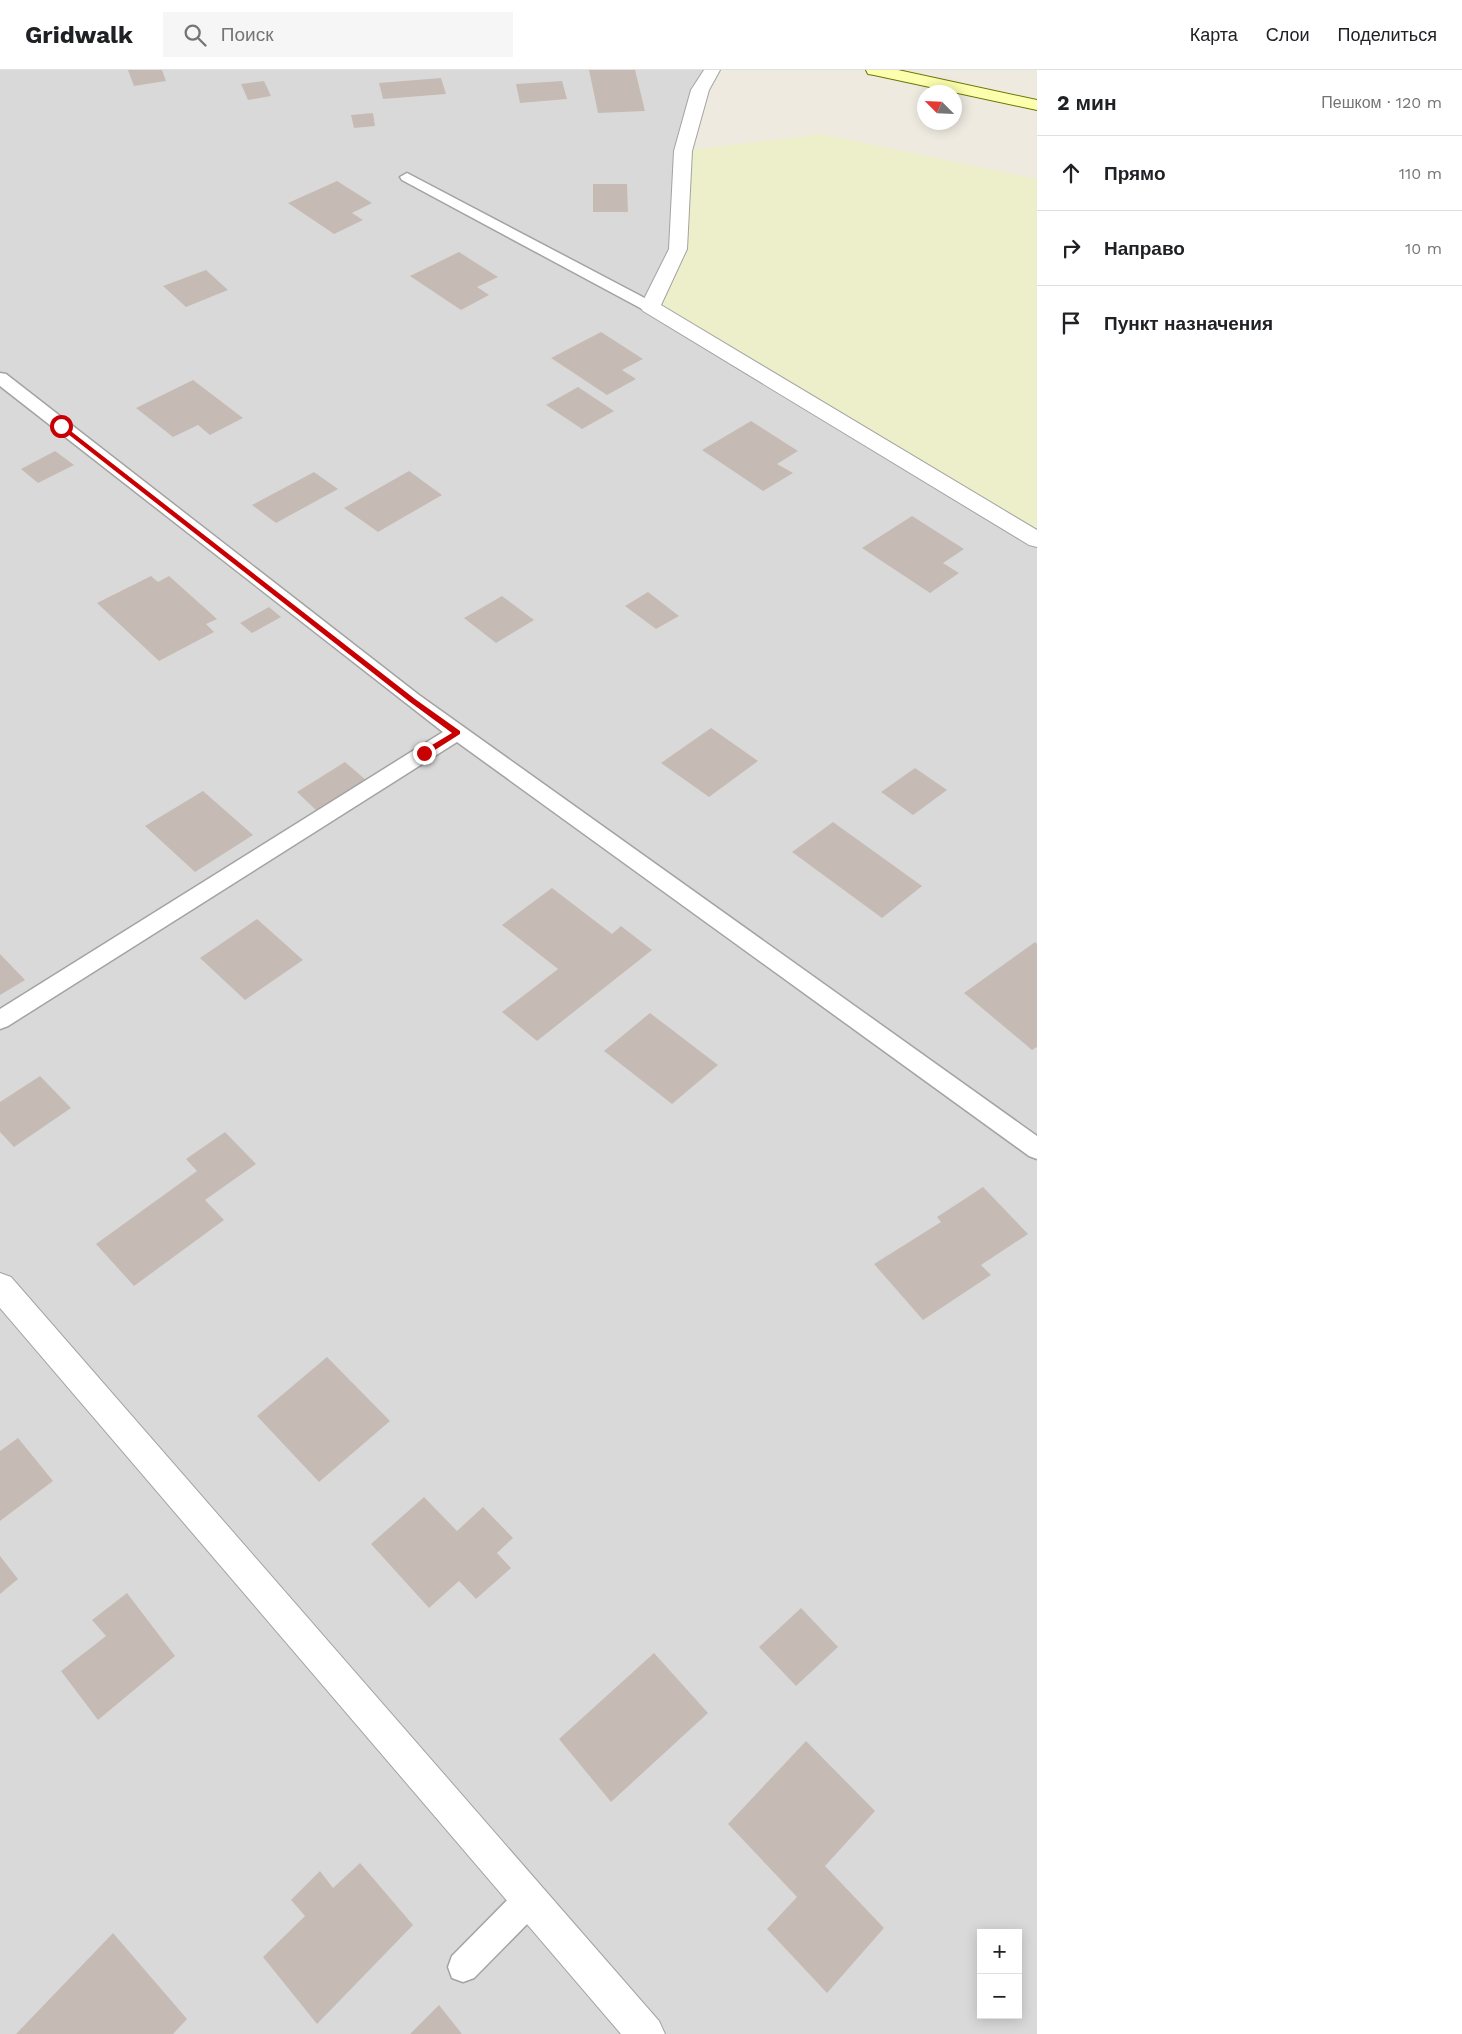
<!DOCTYPE html>
<html lang="ru">
<meta charset="utf-8">
<style>
body{margin:0;font-family:"Work Sans",sans-serif;background:#f6f6f6;color:#202124}
.controls{position:absolute;right:15px;bottom:15px;display:grid;overflow:hidden;border-radius:0px;box-shadow:0 2px 12px #0003}
.controls button{width:45px;height:45px;display:grid;place-items:center;padding:0;border:0;border-bottom:1px solid #e0e0e0;background:#fff;color:#202124;font:25px sans-serif}
.compass{position:absolute;left:917px;top:15px;width:45px;height:45px;border-radius:50%;background:#fff;box-shadow:0 2px 12px #0003;rotate:294deg}
.stop{position:absolute;width:15px;height:15px;margin:-11px;border:4px solid #c80003;border-radius:50%;background:#fff}
.stop.end{background:#c80003;border-color:#fff;box-shadow:0 1px 5px #0008}
.list{margin:0;padding:0;list-style:none}
h2{display:flex;justify-content:space-between;align-items:center;height:65px;margin:0;padding:0 20px;font-size:21px}
h2 small{font-size:16px;font-weight:400;color:#757577}
.list li{display:grid;grid-template-columns:32px 1fr auto;gap:15px;align-items:center;box-sizing:border-box;height:75px;padding:0 20px;border-top:1px solid #e0e0e0}
.list b{display:block;font-size:19px;white-space:nowrap}
.list em{font-size:16px;font-style:normal;color:#757577}
.icon{flex:none;width:28px;height:28px;fill:none;stroke:currentColor;stroke-width:2;stroke-linecap:round;stroke-linejoin:round}
.map{position:relative;flex:none;width:1037px;height:1964px;overflow:hidden}
header{display:flex;align-items:center;gap:30px;box-sizing:border-box;height:70px;padding:0 25px;background:#fff;border-bottom:1px solid #e0e0e0}
header strong{font-size:24px}
nav{display:flex;gap:28px;margin-inline-start:auto;font-size:18px}
.search{width:350px;height:45px;background:#f6f6f6;display:flex;align-items:center;gap:12px;box-sizing:border-box;padding:0 18px;border-radius:0px;color:#757577;font-size:19px}
main{display:flex}
aside{flex:1;background:#fff}
.map>svg:first-child{display:block}
.residential{fill:#dad9d9;fill-rule:evenodd}
.farmland{fill:#edefca}
.building{fill:#c6bbb4}
.lines{fill:none;stroke-linecap:round;stroke-linejoin:round}
.service-casing{stroke:#a3a3a3;stroke-width:3}
.minor-casing{stroke:#a3a3a3;stroke-width:2}
.tertiary-casing{stroke:#a3a3a3;stroke-width:2}
.secondary-casing{stroke:#6b7600;stroke-width:2}
.service{fill:#fff;fill-rule:evenodd}
.minor{fill:#fff;fill-rule:evenodd}
.tertiary{fill:#fff;fill-rule:evenodd}
.secondary{fill:#fcffae;fill-rule:evenodd}
.route{fill:#c80003}
</style>
<header>
<strong>Gridwalk</strong>
<div class="search"><svg class="icon" aria-label="search" viewBox="0 0 24 24"><circle cx="10" cy="10" r="6"/><path d="M15 15l6 6"/></svg>Поиск</div>
<nav><a>Карта</a><a>Слои</a><a>Поделиться</a></nav>
</header>
<main>
<div class="map">
<svg width="1037" height="1964" viewBox="0 0 1037 1964">
<rect width="100%" height="100%" fill="#eeeae0"/>
<path class="residential" d="M0,0h712l-29,81 354,389v1494h-1037zM981,1863h37v82h-37z"/>
<polygon class="farmland" points="822,64 1037,109 1037,470 650,237 678,179 683,81"/>
<g class="building">
<polygon points="128,0 162,0 166,11 134,16"/>
<polygon points="589,0 635,0 645,41 598,43"/>
<polygon points="441,8 446,24 383,29 379,13"/>
<polygon points="264,11 271,26 248,30 241,14"/>
<polygon points="562,11 567,29 520,33 516,14"/>
<polygon points="373,43 375,56 354,58 351,45"/>
<polygon points="337,111 372,133 352,143 363,150 334,164 288,133"/>
<polygon points="593,114 627,114 628,142 593,142"/>
<polygon points="459,182 498,207 477,217 489,225 461,240 410,206"/>
<polygon points="206,200 228,220 186,237 163,216"/>
<polygon points="601,262 643,289 622,300 636,309 607,325 551,288"/>
<polygon points="193,310 243,348 210,365 198,355 173,367 136,338"/>
<polygon points="578,317 614,341 582,359 546,335"/>
<polygon points="751,351 798,381 777,394 793,403 763,421 702,380"/>
<polygon points="55,381 74,395 38,413 21,399"/>
<polygon points="409,401 442,425 378,462 344,438"/>
<polygon points="314,402 338,419 276,453 252,435"/>
<polygon points="912,446 964,479 943,493 959,503 930,523 862,478"/>
<polygon points="151,506 158,512 169,506 217,549 206,554 214,562 159,591 97,533"/>
<polygon points="648,522 679,546 656,559 625,536"/>
<polygon points="502,526 534,550 496,573 464,548"/>
<polygon points="269,537 281,547 252,563 240,553"/>
<polygon points="711,658 758,691 709,727 661,693"/>
<polygon points="345,692 366,710 317,741 297,722"/>
<polygon points="915,698 947,720 913,745 881,722"/>
<polygon points="203,721 253,765 195,802 145,756"/>
<polygon points="833,752 922,816 882,848 792,782"/>
<polygon points="552,818 612,864 621,856 652,880 537,971 502,942 558,899 502,855"/>
<polygon points="257,849 303,890 245,930 200,888"/>
<polygon points="1035,872 1037,874 1037,977 1032,980 964,923"/>
<polygon points="0,884 25,910 0,925"/>
<polygon points="650,943 718,995 672,1034 604,981"/>
<polygon points="40,1006 71,1038 14,1077 0,1062 0,1032"/>
<polygon points="225,1062 256,1094 205,1130 224,1150 134,1216 96,1174 197,1101 186,1089"/>
<polygon points="983,1117 1028,1164 981,1195 991,1205 923,1250 874,1194 941,1152 937,1147"/>
<polygon points="327,1287 390,1351 319,1412 257,1346"/>
<polygon points="18,1368 53,1411 0,1451 0,1381"/>
<polygon points="424,1427 457,1461 483,1437 513,1468 497,1483 511,1498 476,1529 459,1511 429,1538 371,1474"/>
<polygon points="0,1486 18,1509 0,1524"/>
<polygon points="127,1523 175,1586 98,1650 61,1601 106,1566 92,1550"/>
<polygon points="801,1538 838,1577 796,1616 759,1577"/>
<polygon points="654,1583 708,1643 611,1732 559,1669"/>
<polygon points="806,1671 875,1741 825,1796 884,1858 827,1923 767,1859 797,1827 728,1754"/>
<polygon points="360,1793 413,1855 317,1954 263,1887 305,1846 291,1830 320,1801 333,1818"/>
<polygon points="113,1863 187,1949 173,1964 16,1964"/>
<polygon points="439,1935 462,1964 410,1964"/>
</g>
<g class="lines">
<g class="service-casing">
<g id="service">
<polygon points="407,103 656,234 658,237 656,240 644,240 402,110 400,107"/>
<polygon points="0,303 6,304 419,625 1037,1066 1037,1089 1029,1086 457,672 8,956 0,959 0,939 443,662 0,316"/>
<polygon points="530,1814 541,1818 545,1829 541,1840 474,1908 463,1912 452,1908 448,1897 452,1886 519,1818"/>
</g>
</g>
<g class="minor-casing">
<polygon id="minor" points="704,0 720,0 709,20 692,81 687,179 661,235 1037,460 1037,477 1029,475 643,241 640,237 669,179 674,81 691,20"/>
</g>
<g class="tertiary-casing">
<polygon id="tertiary" points="0,1203 11,1207 659,1951 665,1964 621,1964 0,1238"/>
</g>
<g class="secondary-casing">
<polygon id="secondary" points="866,0 898,0 1037,30 1037,40 874,5 868,4"/>
</g>
<use href="#service" class="service"/>
<use href="#minor" class="minor"/>
<use href="#tertiary" class="tertiary"/>
<use href="#secondary" class="secondary"/>
</g>
<polygon class="route" points="59,355 63,355 415,629 460,661 460,664 427,685 422,685 422,681 452,663 410,632 59,357"/>
</svg>
<div class="controls">
<button>+</button>
<button>−</button>
</div>
<svg class="compass" viewBox="-18 -18 36 36"><path d="M0-13l5 13h-10z" fill="#e53935"/><path d="M0 13l5-13h-10z" fill="#757577"/></svg>
<div class="stop" style="left:61px;top:356px"></div>
<div class="stop end" style="left:424px;top:683px"></div>
</div>
<aside>
<h2>2 мин<small>Пешком · 120 m</small></h2>
<ul class="list">
<li><svg class="icon" aria-label="ahead" viewBox="0 0 24 24"><path d="M12 20V5M6 11l6-6 6 6"/></svg><div><b>Прямо</b></div><em>110 m</em></li>
<li><svg class="icon" aria-label="right" viewBox="0 0 24 24"><path d="M7 20v-9h11M14 6l5 5-5 5"/></svg><div><b>Направо</b></div><em>10 m</em></li>
<li><svg class="icon" aria-label="arrive" viewBox="0 0 24 24"><path d="M6 21V4h12l-3 4 3 4H6"/></svg><div><b>Пункт назначения</b></div></li>
</ul>
</aside>
</main>
